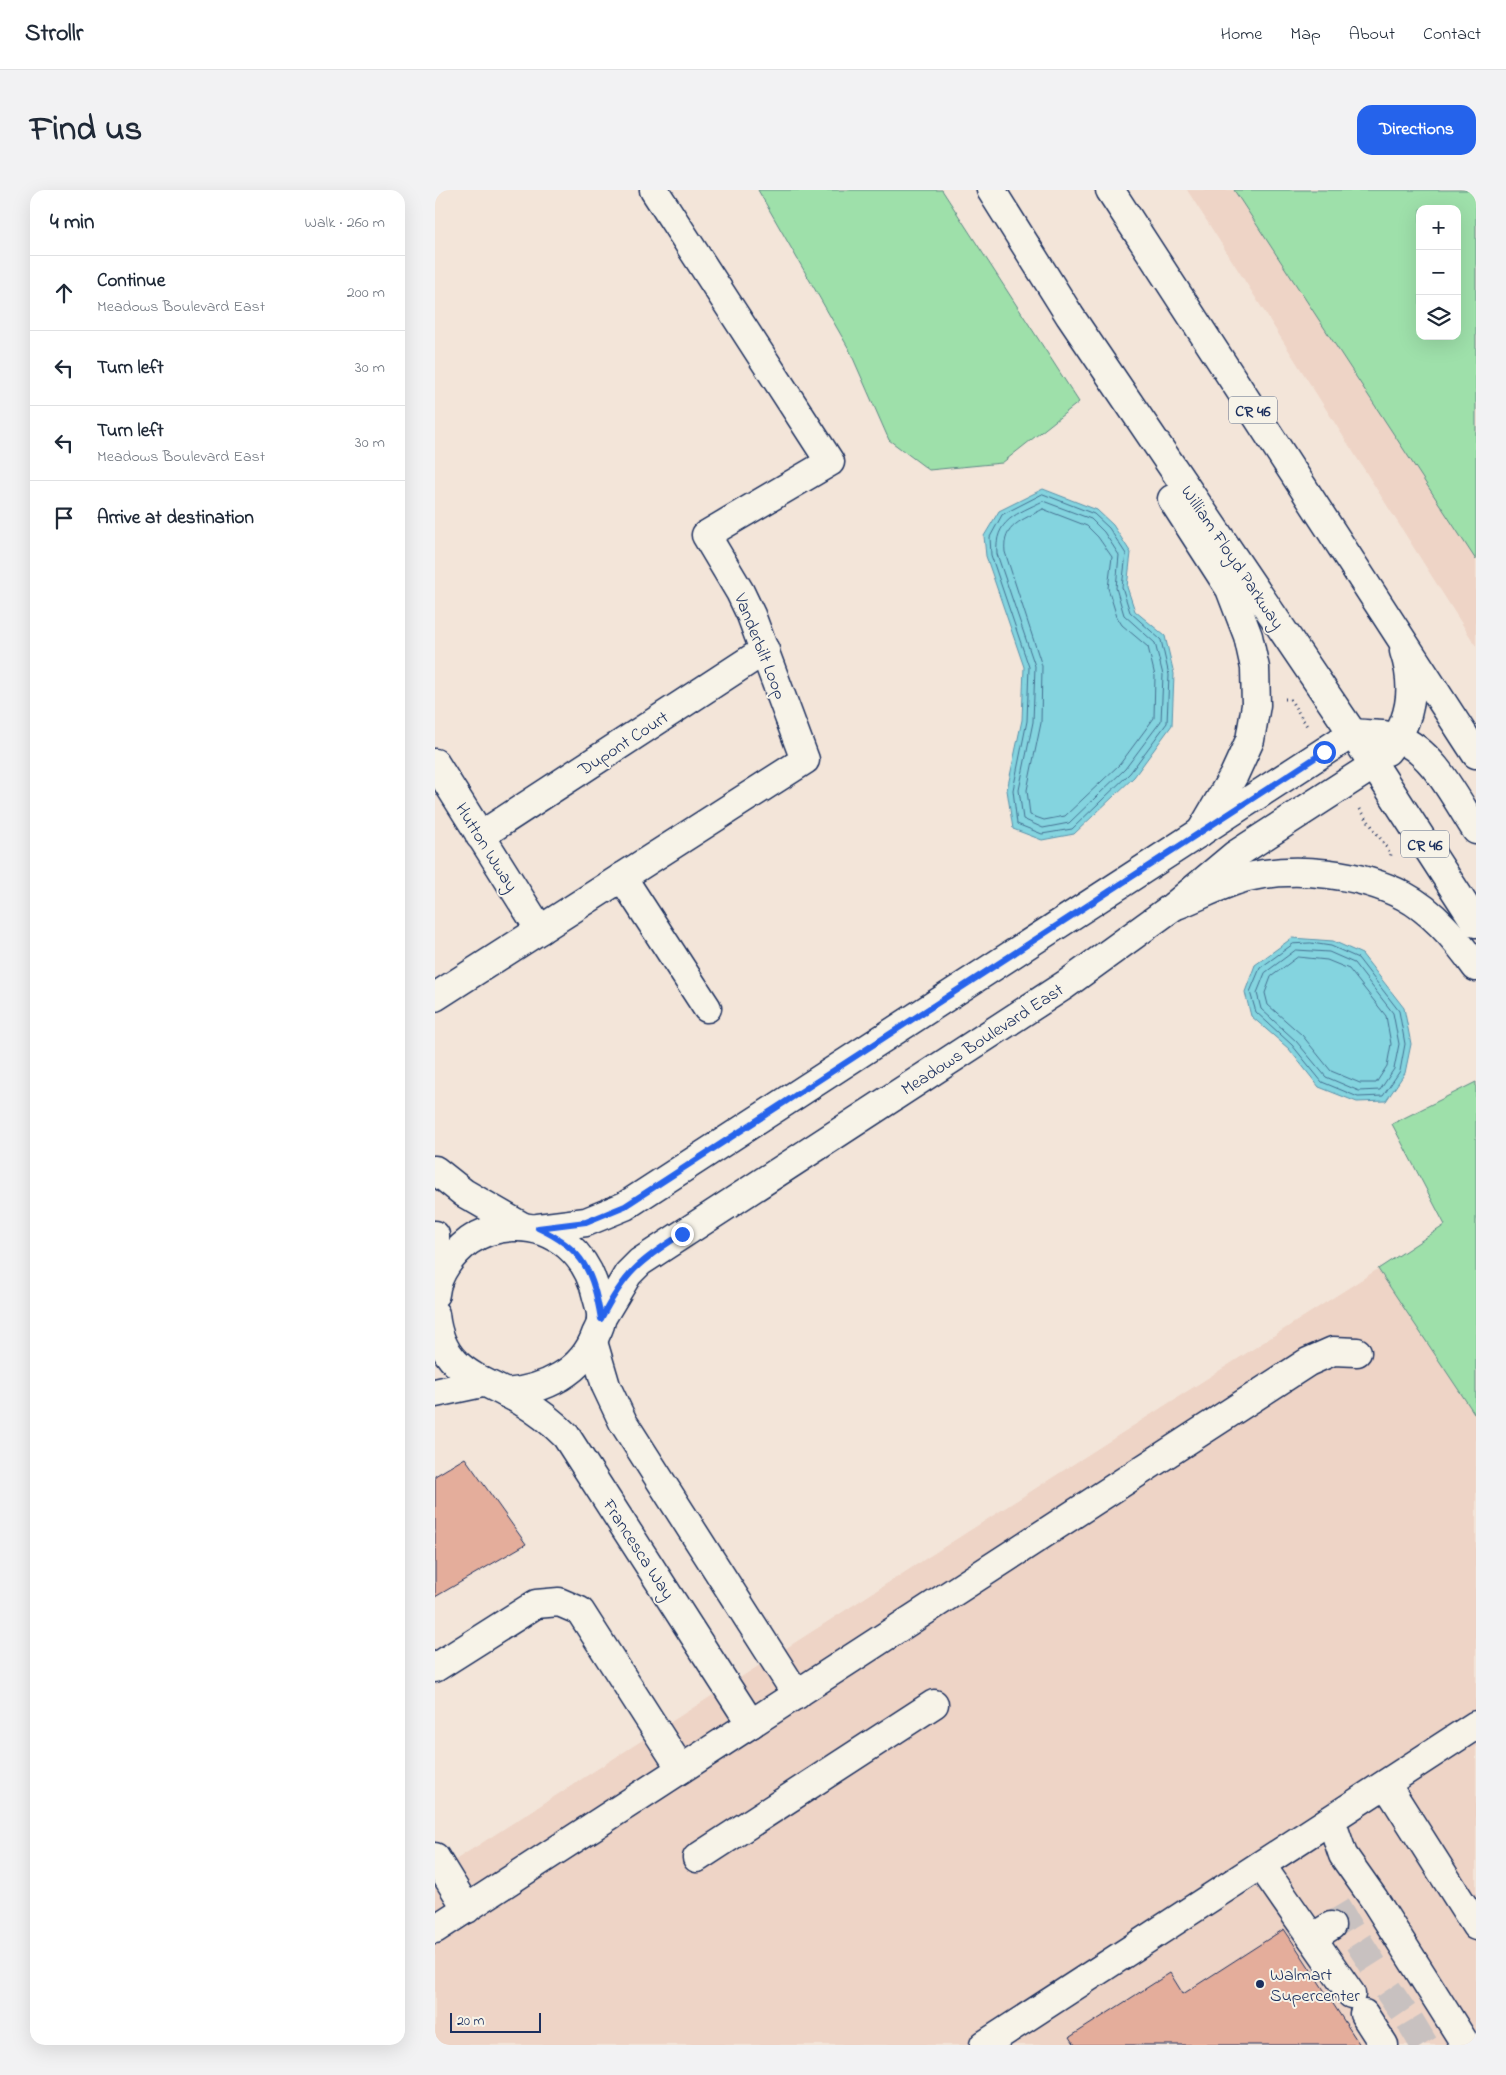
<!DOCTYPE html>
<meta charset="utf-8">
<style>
body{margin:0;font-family:"Indie Flower",sans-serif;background:#f2f2f3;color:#1f2937}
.controls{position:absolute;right:15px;top:15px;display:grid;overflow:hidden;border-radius:10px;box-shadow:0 5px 20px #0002}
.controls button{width:45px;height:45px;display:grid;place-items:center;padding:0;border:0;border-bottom:1px solid #e0e1e3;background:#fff;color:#1f2937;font:25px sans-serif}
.scale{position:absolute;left:15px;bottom:12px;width:91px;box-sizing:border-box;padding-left:5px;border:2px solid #1b2f5e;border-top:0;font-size:14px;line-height:18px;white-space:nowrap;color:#1b2f5e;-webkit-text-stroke:4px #f7f3e8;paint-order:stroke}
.stop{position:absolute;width:15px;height:15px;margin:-11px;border:4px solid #2563eb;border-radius:50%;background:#fff}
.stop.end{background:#2563eb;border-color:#fff;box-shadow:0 1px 5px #0008}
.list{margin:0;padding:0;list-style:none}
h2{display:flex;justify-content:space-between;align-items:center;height:65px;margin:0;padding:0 20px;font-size:21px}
h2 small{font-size:16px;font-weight:400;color:#747a83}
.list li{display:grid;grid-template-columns:32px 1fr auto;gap:15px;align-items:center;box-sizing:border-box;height:75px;padding:0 20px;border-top:1px solid #e0e1e3}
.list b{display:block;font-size:19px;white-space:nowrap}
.list p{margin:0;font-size:16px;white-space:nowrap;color:#747a83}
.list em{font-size:16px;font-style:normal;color:#747a83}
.icon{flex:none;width:28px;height:28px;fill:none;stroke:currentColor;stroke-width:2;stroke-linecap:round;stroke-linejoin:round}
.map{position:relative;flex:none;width:1041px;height:1855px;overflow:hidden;border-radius:15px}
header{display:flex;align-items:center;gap:30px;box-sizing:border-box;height:70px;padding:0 25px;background:#fff;border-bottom:1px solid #e0e1e3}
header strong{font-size:24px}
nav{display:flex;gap:28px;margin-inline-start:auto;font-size:18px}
.intro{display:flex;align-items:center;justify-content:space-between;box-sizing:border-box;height:120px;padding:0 30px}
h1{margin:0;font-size:35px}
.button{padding:12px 22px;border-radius:15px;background:#2563eb;color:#fff;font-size:18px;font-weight:700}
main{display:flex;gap:30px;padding:0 30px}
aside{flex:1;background:#fff;border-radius:15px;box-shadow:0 5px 20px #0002}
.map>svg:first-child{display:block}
.built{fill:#eed4c6;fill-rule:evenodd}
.green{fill:#9ee0aa;stroke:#5c8884;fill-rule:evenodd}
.water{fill:#84d4df;stroke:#5a92ab}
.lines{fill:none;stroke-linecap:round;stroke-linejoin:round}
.shore{stroke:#457192;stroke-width:1}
.building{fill:#e4ad9b;stroke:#1b2f5e}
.minor-tunnel{stroke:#c8c1c0;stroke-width:28;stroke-dasharray:28 14;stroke-linecap:butt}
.minor-casing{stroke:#1b2f5e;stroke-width:31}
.highway-casing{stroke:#1b2f5e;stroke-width:31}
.path{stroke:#1b2f5e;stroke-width:3;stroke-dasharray:1 4;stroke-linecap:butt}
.minor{stroke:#f7f3e8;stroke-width:28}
.highway{stroke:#f7f3e8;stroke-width:28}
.route{stroke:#2563eb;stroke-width:6}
.poi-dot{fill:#1b2f5e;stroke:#f7f3e8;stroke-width:2}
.labels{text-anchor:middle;stroke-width:4;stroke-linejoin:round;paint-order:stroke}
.shield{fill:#f7f3e8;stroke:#5d6a87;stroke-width:1}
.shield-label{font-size:16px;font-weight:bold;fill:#1b2f5e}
.street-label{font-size:18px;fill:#1b2f5e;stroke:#f7f3e8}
.poi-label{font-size:18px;fill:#1b2f5e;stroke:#f7f3e8;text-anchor:start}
</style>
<header>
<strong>Strollr</strong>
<nav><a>Home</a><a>Map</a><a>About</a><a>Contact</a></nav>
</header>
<div class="intro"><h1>Find us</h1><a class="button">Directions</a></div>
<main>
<aside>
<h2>4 min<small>Walk · 260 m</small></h2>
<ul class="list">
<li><svg class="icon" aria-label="ahead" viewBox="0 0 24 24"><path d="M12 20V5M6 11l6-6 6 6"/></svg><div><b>Continue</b><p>Meadows Boulevard East</p></div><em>200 m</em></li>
<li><svg class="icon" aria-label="left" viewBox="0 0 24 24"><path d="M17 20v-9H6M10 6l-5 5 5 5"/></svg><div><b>Turn left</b></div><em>30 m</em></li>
<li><svg class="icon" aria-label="left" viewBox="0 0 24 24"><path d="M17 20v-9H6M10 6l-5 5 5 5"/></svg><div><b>Turn left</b><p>Meadows Boulevard East</p></div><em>30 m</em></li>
<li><svg class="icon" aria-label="arrive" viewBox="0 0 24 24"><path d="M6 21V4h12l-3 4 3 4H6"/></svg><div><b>Arrive at destination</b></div></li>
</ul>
</aside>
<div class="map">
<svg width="1041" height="1855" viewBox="0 0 1041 1855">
<rect width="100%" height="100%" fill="#f3e5d9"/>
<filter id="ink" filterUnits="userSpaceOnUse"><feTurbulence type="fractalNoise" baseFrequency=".02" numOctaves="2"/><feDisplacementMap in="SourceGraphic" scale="10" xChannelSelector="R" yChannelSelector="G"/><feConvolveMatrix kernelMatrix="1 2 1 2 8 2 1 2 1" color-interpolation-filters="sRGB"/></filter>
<g filter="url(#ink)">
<g class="built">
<path d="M752,0h289v456l-264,-417zM985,19h37v127h-37z"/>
<polygon points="943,1079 1041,1226 1041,1855 0,1855 0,1683"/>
</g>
<g class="green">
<polygon points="323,0 507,0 644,212 567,273 494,280 454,250 414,159"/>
<path d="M799,0h242v370zM985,19h37v127h-37z"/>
<polygon points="1041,892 1041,1226 943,1079 1010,1035 957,934"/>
</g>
<g class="water">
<polygon points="608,299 662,320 678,335 696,363 692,397 700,421 730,446 739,484 737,535 699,587 639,644 607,650 578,639 572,600 587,530 589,477 551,366 549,346 564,321"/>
<polygon points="857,748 898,751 927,764 969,818 976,854 970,883 951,911 922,912 884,897 854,859 816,826 810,802 820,775"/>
</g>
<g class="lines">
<g class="shore">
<polygon points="608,304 659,324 674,338 691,364 687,397 695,422 726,450 734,485 732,533 695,583 637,639 607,644 582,634 578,600 592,531 594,477 556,365 555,347 567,325"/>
<path d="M608,311l48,18 13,13 15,23 -3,33 8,27 31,28 8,32 -2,46 -36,48 -56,54 -26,5 -20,-9 -4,-29 14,-68 2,-56 -38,-112c-3,-34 20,-40 46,-53z"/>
<path d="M608,319l44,17 11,11 14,20 -4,31 9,29 5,8 26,22 7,29 -1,42 -34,46 -55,52 -21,4 -14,-5 -3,-25 14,-67 1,-57 -37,-114c-3,-27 18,-32 38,-43z"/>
<polygon points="876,753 896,756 923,768 964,821 970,854 965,881 948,906 923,907 887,892 857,855 821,822 815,802 825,778 858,754"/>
<polygon points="861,760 894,762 919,773 958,823 964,854 959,879 945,900 924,901 891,887 861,851 826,819 822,803 830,783"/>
<polygon points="863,767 892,770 914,779 951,826 956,854 952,876 941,893 925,893 896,881 867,845 833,815 830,803 836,787"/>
</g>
</g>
<g class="building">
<polygon points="30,1268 91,1354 0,1407 0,1286"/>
<polygon points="849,1739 925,1855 640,1855 635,1847 735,1783 748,1804"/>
</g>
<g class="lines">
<g class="minor-tunnel">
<polyline points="896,1736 921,1721"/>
<polyline points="919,1771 944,1755"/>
<polyline points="949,1819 974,1802"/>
<polyline points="970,1850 995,1835"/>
</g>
<g class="minor-casing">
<g id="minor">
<polyline points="0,573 105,740"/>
<polyline points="45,646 330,460"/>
<polyline points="187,687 272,818"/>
<polyline points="0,807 370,570 316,425 305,402 271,345 395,272 219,0"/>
<polyline points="0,980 29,1003 88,1037"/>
<polyline points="103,1038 151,1032 190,1016 918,543"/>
<polyline points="0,1045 1,1093"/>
<path d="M0,1104c2,-21 17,-40 34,-53 13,-9 27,-13 43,-14 44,-2 76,28 85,70 2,7 5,16 4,23 0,4 -3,10 -5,14 -13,38 -52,56 -90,59"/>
<path d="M0,1124c6,58 44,63 86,87 17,10 32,22 45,35l185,288"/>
<polyline points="166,1129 193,1084 205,1072 630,795 739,716 800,665 939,575"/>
<polyline points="158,1152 171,1196 188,1232 362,1505"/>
<polyline points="0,1203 47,1193"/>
<polyline points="0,1478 101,1414 124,1412 145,1421 246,1579"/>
<polyline points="951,1594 1041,1736"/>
<polyline points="896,1630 908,1665 939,1709 1031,1855"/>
<polyline points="0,1667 32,1719"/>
<polyline points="262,1668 499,1514"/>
<polyline points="826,1675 916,1804"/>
<polyline points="0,1739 873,1172 898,1161 922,1162"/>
<polyline points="877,1748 896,1736"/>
<polyline points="929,1824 949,1855"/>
<polyline points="549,1855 1041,1535"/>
</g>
</g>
<g class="highway-casing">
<g id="highway">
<polyline points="556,0 635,126 939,575 1041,733"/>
<polyline points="675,0 1041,564"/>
<polyline points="737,309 795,399 813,446 820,478 821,515 815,550 799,585 765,643"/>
<path d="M918,543c15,2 32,0 46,6 35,13 57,61 77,91"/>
<path d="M952,561c25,-30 29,-64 17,-100"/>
<path d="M739,716c24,-9 49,-23 74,-29 48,-11 112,-4 156,19 30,16 53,44 72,71"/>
</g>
</g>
<g class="path">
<polyline points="850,509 855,509 872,536"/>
<polyline points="925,619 956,664 955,668"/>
</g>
<use href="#minor" class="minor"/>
<use href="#highway" class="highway"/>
</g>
</g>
<g class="lines" filter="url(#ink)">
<path class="route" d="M247,1044c-43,27 -58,40 -81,85 -8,-47 -17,-70 -63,-91l48,-6 39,-16 699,-454"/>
</g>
<circle class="poi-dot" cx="825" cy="1794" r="5"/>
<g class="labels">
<g class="shield">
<rect x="794" y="206.5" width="48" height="27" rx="4"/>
<rect x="966" y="640.5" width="48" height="27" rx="4"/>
</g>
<g class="shield-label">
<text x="818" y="226">CR 46</text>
<text x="990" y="660">CR 46</text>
</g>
<g class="street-label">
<text transform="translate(798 367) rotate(56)" y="6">William Floyd Parkway</text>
<text transform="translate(326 456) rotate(68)" y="6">Vanderbilt Loop</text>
<text transform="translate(188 553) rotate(-33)" y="6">Dupont Court</text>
<text transform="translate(52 657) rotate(58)" y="6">Hutton Wway</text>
<text transform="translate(547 849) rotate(-33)" y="6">Meadows Boulevard East</text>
<text transform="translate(204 1359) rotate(57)" y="6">Francesca Way</text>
</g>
<g class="poi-label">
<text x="835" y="1790">Walmart<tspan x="835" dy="21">Supercenter</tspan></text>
</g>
</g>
</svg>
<div class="controls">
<button>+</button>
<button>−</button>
<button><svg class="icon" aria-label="layers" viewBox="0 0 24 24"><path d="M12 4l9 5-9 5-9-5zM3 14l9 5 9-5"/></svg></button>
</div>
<div class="scale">20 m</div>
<div class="stop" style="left:889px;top:562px"></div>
<div class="stop end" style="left:247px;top:1044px"></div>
</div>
</main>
